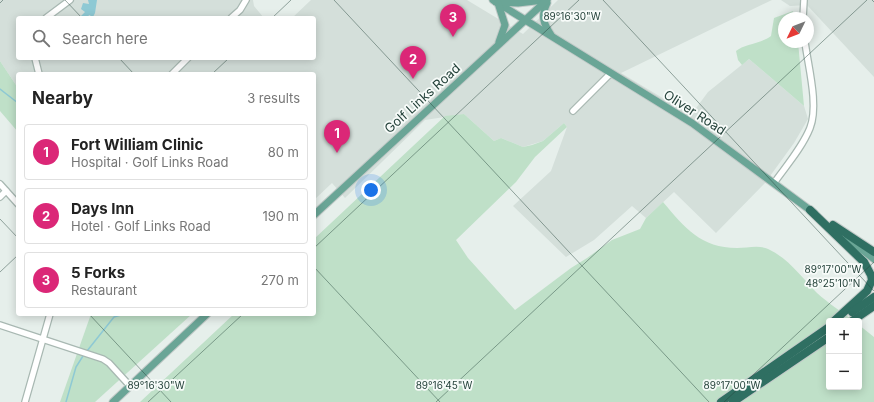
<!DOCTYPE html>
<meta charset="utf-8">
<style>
body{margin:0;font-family:Inter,sans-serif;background:#f2f2f2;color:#222}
.controls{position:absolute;right:12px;bottom:12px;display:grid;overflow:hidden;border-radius:4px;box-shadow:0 2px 10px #0003}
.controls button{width:36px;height:36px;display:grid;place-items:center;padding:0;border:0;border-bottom:1px solid #e0e0e0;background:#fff;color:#222;font:20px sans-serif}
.compass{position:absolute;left:778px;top:12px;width:36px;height:36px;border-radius:50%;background:#fff;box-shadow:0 2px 10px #0003;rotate:227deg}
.you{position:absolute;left:371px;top:190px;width:14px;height:14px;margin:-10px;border:3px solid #fff;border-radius:50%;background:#1a73e8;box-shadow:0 0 0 6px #1a73e833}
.badge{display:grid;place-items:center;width:26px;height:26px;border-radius:50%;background:#db2777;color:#fff;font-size:13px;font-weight:700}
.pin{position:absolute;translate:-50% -33px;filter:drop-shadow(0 1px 2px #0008)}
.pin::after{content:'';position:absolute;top:21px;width:14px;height:12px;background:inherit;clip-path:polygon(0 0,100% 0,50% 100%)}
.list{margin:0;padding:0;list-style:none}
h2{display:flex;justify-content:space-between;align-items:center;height:52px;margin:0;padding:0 16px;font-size:17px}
h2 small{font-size:13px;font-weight:400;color:#767676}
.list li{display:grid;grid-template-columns:26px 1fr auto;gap:12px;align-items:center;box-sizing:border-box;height:56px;margin:0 8px 8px;padding:0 8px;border:1px solid #e0e0e0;border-radius:4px}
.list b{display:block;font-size:15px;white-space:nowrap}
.list p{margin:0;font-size:13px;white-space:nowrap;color:#767676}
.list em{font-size:13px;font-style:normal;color:#767676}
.icon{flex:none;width:22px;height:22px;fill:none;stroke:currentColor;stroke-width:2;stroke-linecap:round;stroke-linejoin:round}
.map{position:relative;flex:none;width:874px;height:402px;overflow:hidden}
.search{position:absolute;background:#fff;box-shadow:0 2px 10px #0003;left:16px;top:16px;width:300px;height:44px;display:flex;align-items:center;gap:10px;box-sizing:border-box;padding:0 14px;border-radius:4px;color:#767676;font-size:15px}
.panel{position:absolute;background:#fff;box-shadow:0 2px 10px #0003;left:16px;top:72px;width:300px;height:244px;border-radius:4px}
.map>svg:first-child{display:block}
.built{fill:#d4dfda}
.green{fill:#bfe0c8}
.water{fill:#8ec9d4}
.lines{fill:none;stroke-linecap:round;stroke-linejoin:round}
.stream{stroke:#8ec9d4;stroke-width:1.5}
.minor-casing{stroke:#a8b8b2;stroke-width:8}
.major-casing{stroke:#c2cac8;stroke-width:9}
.highway-casing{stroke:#c2cac8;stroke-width:10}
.minor{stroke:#fff;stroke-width:5.5}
.major{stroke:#6aa596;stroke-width:7}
.highway{stroke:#2f6f62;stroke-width:8}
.ticks{fill:none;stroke:#24423a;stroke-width:1;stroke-opacity:0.45}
.labels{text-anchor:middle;stroke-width:3.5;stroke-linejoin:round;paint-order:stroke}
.street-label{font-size:13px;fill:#24423a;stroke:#f7fbf9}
.ticks-label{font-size:10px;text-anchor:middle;fill:#24423a;stroke:#f7fbf9;stroke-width:3.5;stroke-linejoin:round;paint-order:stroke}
</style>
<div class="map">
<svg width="874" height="402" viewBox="0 0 874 402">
<rect width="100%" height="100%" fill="#e6efeb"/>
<g class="built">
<polygon points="0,0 253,0 254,6 264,18 18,18 18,58 314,58 314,18 292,18 311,0 467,0 523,34 558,0 772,0 621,73 691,115 708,92 749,59 804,106 808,119 794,143 765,183 716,233 674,192 646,218 632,206 594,240 566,257 513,206 551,171 567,127 564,123 543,141 523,147 501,138 494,141 464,114 425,120 345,198 332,183 314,200 314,74 18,74 18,88 0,61"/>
<polygon points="781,0 874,0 874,77 807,5 790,6"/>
</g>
<g class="green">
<path d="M793,11l2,7h-11v24h14l6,64 -55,-47 -7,6 -4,-5 -2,-9c8,-7 24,-7 35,-15l3,-18z"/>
<polygon points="0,61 18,88 18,132 0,111"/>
<path d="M464,114l30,27 7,-3 22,9 9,-2 11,-4 21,-18 3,4 -32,30 -19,25 -60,58 12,18 47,52 56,-42 16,-10 25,-18 28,-11 6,-11 17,-16c22,26 38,46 74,46 11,0 23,-4 33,2 20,10 32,28 47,43 11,10 25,19 37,28h-25v66h30v-62l15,12v65h-734l94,-88h80v-75l131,-123z"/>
<polygon points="91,314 192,314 95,402 60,402"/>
</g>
<polygon class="water" points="88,0 97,0 95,13 93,17 89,15 88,17 90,18 81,16 85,12 81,9 83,3 89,4"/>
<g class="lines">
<g class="stream">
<polyline points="0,89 18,103"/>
<polyline points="87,351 114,317 124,314"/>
<polyline points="66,402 76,367 83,356"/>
</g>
<g class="minor-casing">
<g id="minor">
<polyline points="46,18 70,0"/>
<polyline points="231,18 240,10 246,0"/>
<polyline points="803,18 804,0"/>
<polyline points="35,58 39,74"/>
<polyline points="172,74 188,58"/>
<polyline points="573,111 611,73"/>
<path d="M774,183c12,-17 28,-35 36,-55 9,-23 -2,-62 -5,-86"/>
<polyline points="0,184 18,204"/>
<polyline points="0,197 6,191"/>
<polyline points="0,325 103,359 109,363 130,386"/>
<polyline points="25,402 50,314"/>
</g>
</g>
<g class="major-casing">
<g id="major">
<polyline points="493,0 692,123 814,213"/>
<polyline points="496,2 518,3 544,0"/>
<polyline points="498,3 505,25 499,42"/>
<path d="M547,3c-6,13 -4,20 4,32"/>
<polyline points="314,215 547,0"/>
<polyline points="847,238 874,259"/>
<polyline points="113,402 207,314"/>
</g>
</g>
<g class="highway-casing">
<g id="highway">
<polyline points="810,210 864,262 871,275 872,280 867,291 834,321"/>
<polyline points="833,225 874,252"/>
<polyline points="852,312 874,297"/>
<polyline points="852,321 874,306"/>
<polyline points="721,402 829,327"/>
<polyline points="733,402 829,337"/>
</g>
</g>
<use href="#minor" class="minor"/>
<use href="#major" class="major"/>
<use href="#highway" class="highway"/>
</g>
<path class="ticks" d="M65,0l17,18M334,0l375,402M603,0l271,291M872,0l2,2M0,3l3,-3M272,18l19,-18M119,58l15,16M212,74l17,-16M0,219l18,19M314,248l265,-248M314,267l126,135M0,272l18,-17M89,314l82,88M148,402l95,-88M436,402l431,-402M724,402l150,-140"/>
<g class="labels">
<g class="street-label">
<text transform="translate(422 98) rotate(-42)" y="5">Golf Links Road</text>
<text transform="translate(695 112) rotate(33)" y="5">Oliver Road</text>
</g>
</g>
<g class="ticks-label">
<text x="572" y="20">89°16'30"W</text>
<text x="833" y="273">89°17'00"W</text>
<text x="833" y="287">48°25'10"N</text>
<text x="156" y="389">89°16'30"W</text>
<text x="444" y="389">89°16'45"W</text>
<text x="732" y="389">89°17'00"W</text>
</g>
</svg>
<div class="controls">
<button>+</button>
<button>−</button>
</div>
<svg class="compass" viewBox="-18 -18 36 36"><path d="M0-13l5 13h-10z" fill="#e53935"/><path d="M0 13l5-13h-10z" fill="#767676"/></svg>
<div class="you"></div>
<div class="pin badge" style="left:337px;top:153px">1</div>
<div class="pin badge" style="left:413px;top:79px">2</div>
<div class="pin badge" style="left:453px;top:37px">3</div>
<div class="search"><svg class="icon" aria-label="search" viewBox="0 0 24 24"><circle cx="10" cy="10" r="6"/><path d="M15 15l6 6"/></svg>Search here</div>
<section class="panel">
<h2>Nearby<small>3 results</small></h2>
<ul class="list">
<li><span class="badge">1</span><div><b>Fort William Clinic</b><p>Hospital · Golf Links Road</p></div><em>80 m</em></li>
<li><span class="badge">2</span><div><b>Days Inn</b><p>Hotel · Golf Links Road</p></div><em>190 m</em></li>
<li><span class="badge">3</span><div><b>5 Forks</b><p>Restaurant</p></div><em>270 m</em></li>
</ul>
</section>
</div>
